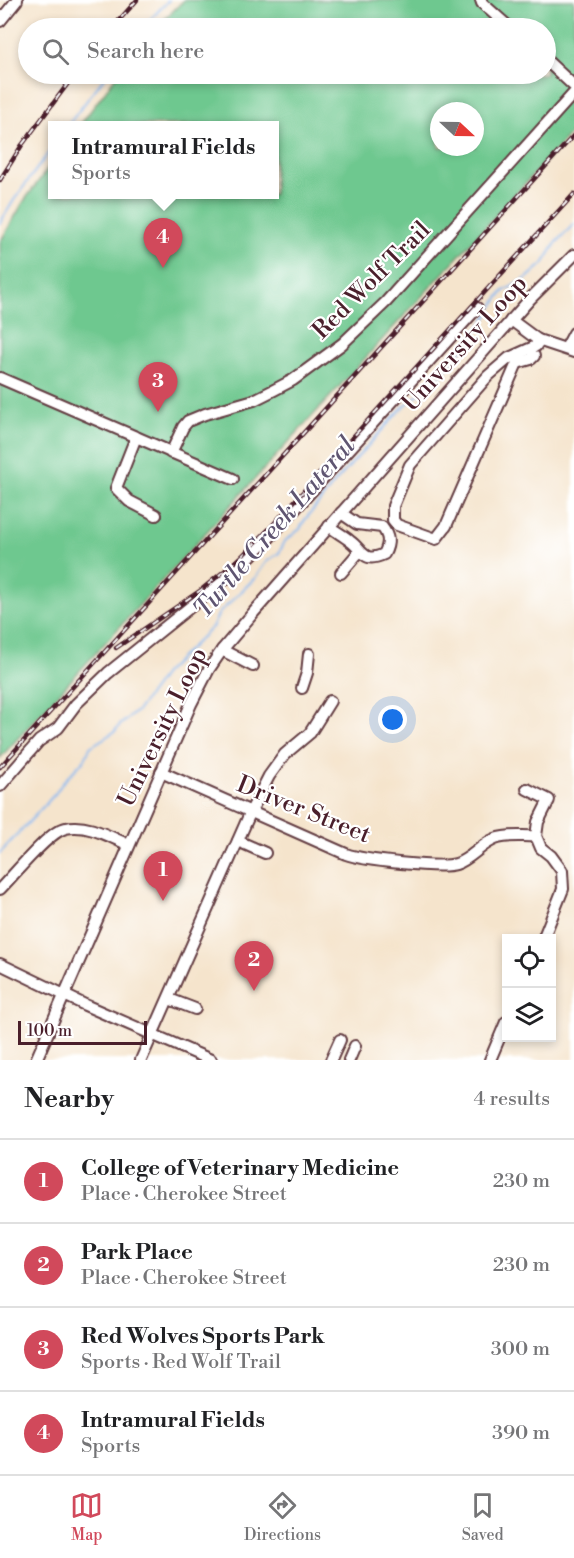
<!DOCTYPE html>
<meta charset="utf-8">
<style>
body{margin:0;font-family:"Libre Bodoni",serif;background:#f2f2f2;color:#202124}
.controls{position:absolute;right:18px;bottom:18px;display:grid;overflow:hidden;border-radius:0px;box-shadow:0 3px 9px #0003}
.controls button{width:54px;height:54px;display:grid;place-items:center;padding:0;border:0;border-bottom:2px solid #e0e0e0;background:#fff;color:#202124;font:30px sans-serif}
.compass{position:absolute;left:430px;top:102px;width:54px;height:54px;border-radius:50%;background:#fff;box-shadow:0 3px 9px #0003;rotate:112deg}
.scale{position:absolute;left:18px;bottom:15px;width:129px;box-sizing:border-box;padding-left:6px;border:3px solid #4a1f2b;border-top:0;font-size:16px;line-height:21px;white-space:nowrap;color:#4a1f2b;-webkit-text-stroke:4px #fff;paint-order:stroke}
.you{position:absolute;left:393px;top:720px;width:21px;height:21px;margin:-15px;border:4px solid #fff;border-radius:50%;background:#1a73e8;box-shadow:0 0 0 9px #1a73e833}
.badge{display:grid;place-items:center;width:39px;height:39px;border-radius:50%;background:#d1495b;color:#fff;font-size:20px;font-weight:700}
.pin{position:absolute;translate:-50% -50px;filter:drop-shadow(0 2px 3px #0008)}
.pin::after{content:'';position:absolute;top:32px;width:21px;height:18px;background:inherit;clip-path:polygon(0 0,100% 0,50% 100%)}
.popup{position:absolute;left:48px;top:121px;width:231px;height:78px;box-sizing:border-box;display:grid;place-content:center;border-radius:0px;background:#fff;filter:drop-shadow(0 2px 4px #0005);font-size:20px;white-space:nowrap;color:#757577}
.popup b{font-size:22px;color:#202124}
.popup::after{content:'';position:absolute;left:50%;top:100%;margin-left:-12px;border:12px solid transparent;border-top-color:#fff}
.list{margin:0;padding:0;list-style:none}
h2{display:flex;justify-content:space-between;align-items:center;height:78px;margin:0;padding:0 24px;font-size:26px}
h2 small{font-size:20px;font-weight:400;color:#757577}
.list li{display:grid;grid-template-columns:39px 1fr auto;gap:18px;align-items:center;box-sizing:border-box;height:84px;padding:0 24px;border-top:2px solid #e0e0e0}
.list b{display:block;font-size:22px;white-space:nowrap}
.list p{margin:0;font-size:20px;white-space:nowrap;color:#757577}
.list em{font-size:20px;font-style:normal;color:#757577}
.icon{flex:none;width:33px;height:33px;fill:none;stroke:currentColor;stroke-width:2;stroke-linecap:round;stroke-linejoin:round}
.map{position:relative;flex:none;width:574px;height:1060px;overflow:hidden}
.search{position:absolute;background:#fff;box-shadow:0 3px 9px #0003;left:18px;right:18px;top:18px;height:66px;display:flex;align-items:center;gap:15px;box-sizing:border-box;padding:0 21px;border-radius:33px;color:#757577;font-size:22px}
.sheet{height:414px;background:#fff}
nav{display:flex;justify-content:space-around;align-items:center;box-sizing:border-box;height:84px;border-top:2px solid #e0e0e0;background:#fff;font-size:16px;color:#757577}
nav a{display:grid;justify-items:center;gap:3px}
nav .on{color:#d1495b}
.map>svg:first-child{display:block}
.green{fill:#6ec88f;stroke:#5c745d;stroke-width:1.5;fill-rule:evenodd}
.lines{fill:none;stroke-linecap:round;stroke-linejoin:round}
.stream{stroke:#85b8f2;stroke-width:2}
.minor-casing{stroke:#643d43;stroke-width:14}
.minor{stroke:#fff;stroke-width:10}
.rail-casing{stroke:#4a1f2b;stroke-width:4.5}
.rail{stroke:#fff;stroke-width:2;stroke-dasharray:7;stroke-linecap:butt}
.labels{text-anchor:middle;stroke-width:4.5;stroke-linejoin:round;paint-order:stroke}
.street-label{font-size:24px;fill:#4a1f2b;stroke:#fff}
.water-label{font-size:26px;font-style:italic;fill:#5f5571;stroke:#fff}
</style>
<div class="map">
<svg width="574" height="1060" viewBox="0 0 574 1060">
<rect width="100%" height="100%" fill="#fff"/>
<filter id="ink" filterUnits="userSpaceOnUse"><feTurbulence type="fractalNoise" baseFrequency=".0167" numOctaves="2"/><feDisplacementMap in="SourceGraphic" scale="12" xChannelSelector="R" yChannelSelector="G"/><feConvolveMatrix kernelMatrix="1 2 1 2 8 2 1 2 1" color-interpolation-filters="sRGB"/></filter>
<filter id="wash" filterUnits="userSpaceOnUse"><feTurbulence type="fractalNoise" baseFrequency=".008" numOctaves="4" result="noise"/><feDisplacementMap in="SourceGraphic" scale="24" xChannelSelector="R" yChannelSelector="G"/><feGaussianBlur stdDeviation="1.35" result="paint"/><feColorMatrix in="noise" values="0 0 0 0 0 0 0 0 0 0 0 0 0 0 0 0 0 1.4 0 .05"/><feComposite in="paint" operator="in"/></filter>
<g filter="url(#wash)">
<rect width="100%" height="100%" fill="#f5e4cc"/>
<path class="green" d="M184,0h390v130l-574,628v-516l24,-41 28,-38v31h222v-69h-194l38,-51h428v-46h-390zM439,111h36v36h-36z"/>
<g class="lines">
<g class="stream">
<polyline points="142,28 169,0"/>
<polyline points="68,125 107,74"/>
<polyline points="0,223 14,200 52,148"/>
<polyline points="0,853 55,794 63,782 85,759 90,747 114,732 120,725 138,710 164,674 213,626 219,613 255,578 266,562 279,553 285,541 300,529 304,521 337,480 401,409 443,374 484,321 498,298 504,291 527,278 543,264 556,243 574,224"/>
</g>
</g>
</g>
<g filter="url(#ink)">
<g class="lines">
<g class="minor-casing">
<g id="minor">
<polyline points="481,0 482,3 510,28"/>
<polyline points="0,21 17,0"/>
<polyline points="546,60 574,86"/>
<polyline points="511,320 538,340 574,352"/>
<polyline points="566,348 574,333"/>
<polyline points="515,356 517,363 446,526 436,539 397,525 393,520 393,506 410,465 488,376 509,358 536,346 538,340"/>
<polyline points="517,363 531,359 534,356"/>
<polyline points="0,378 233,479"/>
<polyline points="136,437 116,488 129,501 156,515"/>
<polyline points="171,453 183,427 188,421 205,414 254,400 274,390 293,380 342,344 386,302 574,93"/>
<path d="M329,526c7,6 14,9 21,15 13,9 13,23 34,13 6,-11 5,-18 -2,-27l-25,-3 -16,-11"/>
<polyline points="341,573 359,552"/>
<polyline points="222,650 253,666"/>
<polyline points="302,688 307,673 309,654"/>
<path d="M161,772l185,82c16,6 94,15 110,10 15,-5 24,-19 39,-25 12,-5 29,-2 41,-3"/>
<polyline points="0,786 39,741 58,728 76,704 108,673 235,571 268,539 477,308"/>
<polyline points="527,789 549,800 538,822 536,836 541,848 551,856 562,871 563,889 543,939"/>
<polyline points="238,841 265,853"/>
<path d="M0,889c14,-14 49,-58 66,-61 21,-5 44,9 63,17"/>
<polyline points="0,964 85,1005 211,1060"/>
<polyline points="169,999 195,1009"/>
<polyline points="36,1060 191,704 209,669 222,650 254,612 530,299 574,255"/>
<polyline points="141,1060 251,811 269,776 285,754 310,733 330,701"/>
<polyline points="331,1060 340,1040"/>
<polyline points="349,1060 355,1046"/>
<polyline points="490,1060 506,1022"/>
</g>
</g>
<use href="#minor" class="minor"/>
<g class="rail-casing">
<g id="rail">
<polyline points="112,28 137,0"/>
<polyline points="0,180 22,145 75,74"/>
<polyline points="116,648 201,590 239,559 270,528 574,194"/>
<polyline points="0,767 574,135"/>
</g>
</g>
<use href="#rail" class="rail"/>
</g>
</g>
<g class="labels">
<g class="street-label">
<text transform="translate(371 280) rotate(-45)" y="8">Red Wolf Trail</text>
<text transform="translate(464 343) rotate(-48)" y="8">University Loop</text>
<text transform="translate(162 727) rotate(-64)" y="8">University Loop</text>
<text transform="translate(304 809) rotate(22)" y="8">Driver Street</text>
</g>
<g class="water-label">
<text transform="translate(274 527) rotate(-49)" y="9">Turtle Creek Lateral</text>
</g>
</g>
</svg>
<div class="controls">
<button><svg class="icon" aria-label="locate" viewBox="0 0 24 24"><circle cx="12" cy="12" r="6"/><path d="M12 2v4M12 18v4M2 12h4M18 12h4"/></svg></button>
<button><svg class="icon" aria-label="layers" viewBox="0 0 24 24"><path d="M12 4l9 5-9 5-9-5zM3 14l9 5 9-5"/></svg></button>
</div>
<svg class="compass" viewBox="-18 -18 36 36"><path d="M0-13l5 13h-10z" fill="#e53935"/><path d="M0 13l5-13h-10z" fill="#757577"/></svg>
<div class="scale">100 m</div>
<div class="you"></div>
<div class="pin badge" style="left:163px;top:901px">1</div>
<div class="pin badge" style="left:254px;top:991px">2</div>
<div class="pin badge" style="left:158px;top:412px">3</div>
<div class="pin badge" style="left:163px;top:268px">4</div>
<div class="popup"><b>Intramural Fields</b>Sports</div>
<div class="search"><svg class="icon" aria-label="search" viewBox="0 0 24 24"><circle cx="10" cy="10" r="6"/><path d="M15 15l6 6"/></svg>Search here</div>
</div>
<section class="sheet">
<h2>Nearby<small>4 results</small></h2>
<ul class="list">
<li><span class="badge">1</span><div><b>College of Veterinary Medicine</b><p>Place · Cherokee Street</p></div><em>230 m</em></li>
<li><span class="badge">2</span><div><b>Park Place</b><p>Place · Cherokee Street</p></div><em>230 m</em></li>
<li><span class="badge">3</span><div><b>Red Wolves Sports Park</b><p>Sports · Red Wolf Trail</p></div><em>300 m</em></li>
<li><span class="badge">4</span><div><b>Intramural Fields</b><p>Sports</p></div><em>390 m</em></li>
</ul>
</section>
<nav>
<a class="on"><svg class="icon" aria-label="map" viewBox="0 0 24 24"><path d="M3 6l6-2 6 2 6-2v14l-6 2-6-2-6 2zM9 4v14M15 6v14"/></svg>Map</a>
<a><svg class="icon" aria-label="directions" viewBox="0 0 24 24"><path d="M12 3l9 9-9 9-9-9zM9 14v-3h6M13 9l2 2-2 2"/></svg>Directions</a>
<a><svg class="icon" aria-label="saved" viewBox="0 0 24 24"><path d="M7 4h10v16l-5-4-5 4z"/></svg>Saved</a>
</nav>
